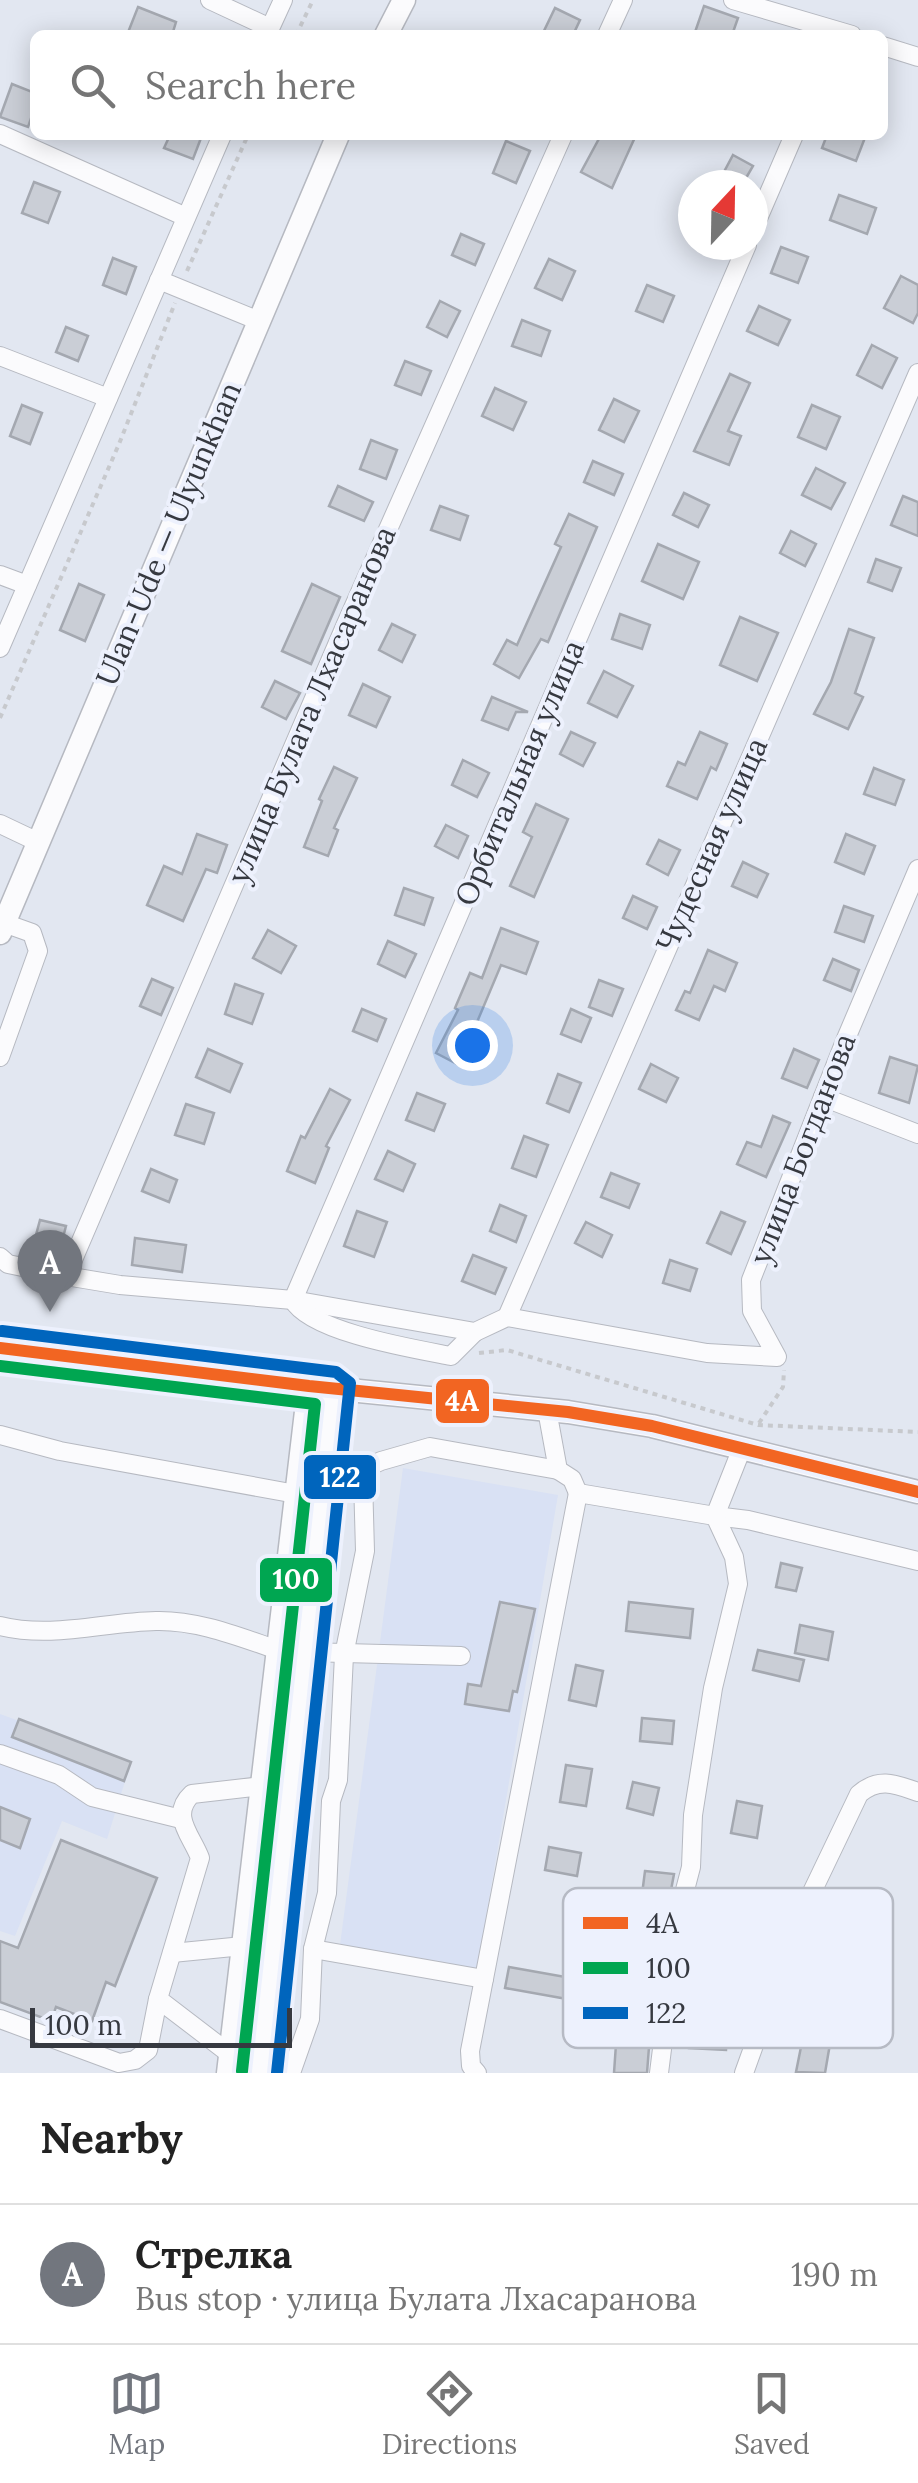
<!DOCTYPE html>
<meta charset="utf-8">
<style>
body{margin:0;font-family:Lora,serif;background:#f6f6f6;color:#222}
.compass{position:absolute;left:678px;top:170px;width:90px;height:90px;border-radius:50%;background:#fff;box-shadow:0 5px 25px #0003;rotate:22deg}
.scale{position:absolute;left:30px;bottom:25px;width:262px;box-sizing:border-box;padding-left:10px;border:5px solid #363940;border-top:0;font-size:28px;line-height:35px;white-space:nowrap;color:#363940;-webkit-text-stroke:8px #edf1fd;paint-order:stroke}
.you{position:absolute;left:472px;top:1045px;width:35px;height:35px;margin:-25px;border:8px solid #fff;border-radius:50%;background:#1a73e8;box-shadow:0 0 0 15px #1a73e833}
.badge{display:grid;place-items:center;width:65px;height:65px;border-radius:50%;background:#72767e;color:#fff;font-size:32px;font-weight:700}
.pin{position:absolute;translate:-50% -82px;filter:drop-shadow(0 2px 5px #0008)}
.pin::after{content:'';position:absolute;top:52px;width:35px;height:30px;background:inherit;clip-path:polygon(0 0,100% 0,50% 100%)}
.list{margin:0;padding:0;list-style:none}
h2{display:flex;justify-content:space-between;align-items:center;height:130px;margin:0;padding:0 40px;font-size:42px}
h2 small{font-size:32px;font-weight:400;color:#767676}
.list li{display:grid;grid-template-columns:65px 1fr auto;gap:30px;align-items:center;box-sizing:border-box;height:140px;padding:0 40px;border-top:2px solid #e0e0e0}
.list b{display:block;font-size:38px;white-space:nowrap}
.list p{margin:0;font-size:32px;white-space:nowrap;color:#767676}
.list em{font-size:32px;font-style:normal;color:#767676}
.icon{flex:none;width:55px;height:55px;fill:none;stroke:currentColor;stroke-width:2;stroke-linecap:round;stroke-linejoin:round}
.map{position:relative;flex:none;width:918px;height:2073px;overflow:hidden}
.search{position:absolute;background:#fff;box-shadow:0 5px 25px #0003;left:30px;right:30px;top:30px;height:110px;display:flex;align-items:center;gap:25px;box-sizing:border-box;padding:0 35px;border-radius:15px;color:#767676;font-size:38px}
.sheet{height:270px;background:#fff}
nav{display:flex;justify-content:space-around;align-items:center;box-sizing:border-box;height:140px;border-top:2px solid #e0e0e0;background:#fff;font-size:28px;color:#767676}
nav a{display:grid;justify-items:center;gap:5px}
nav .on{color:#72767e}
.map>svg:first-child{display:block}
.built{fill:#d9e1f4}
.building{fill:#caced6;stroke:#a4a8b0;stroke-width:2.5}
.lines{fill:none;stroke-linecap:round;stroke-linejoin:round}
.minor-casing{stroke:#b6b9c1;stroke-width:20}
.major-casing{stroke:#b6b9c1;stroke-width:25}
.path{stroke:#c7c9cd;stroke-width:4;stroke-dasharray:5 5;stroke-linecap:butt}
.minor{stroke:#fbfbfd;stroke-width:18}
.major{stroke:#fbfbfd;stroke-width:22}
.bus-1-casing{stroke:#edf1fd;stroke-width:20}
.bus-2-casing{stroke:#edf1fd;stroke-width:20}
.bus-3-casing{stroke:#edf1fd;stroke-width:20}
.bus-1{stroke:#f26522;stroke-width:12}
.bus-2{stroke:#00a651;stroke-width:12}
.bus-3{stroke:#0065bd;stroke-width:12}
.labels{text-anchor:middle;stroke-width:8;stroke-linejoin:round;paint-order:stroke}
.street-label{font-size:30px;fill:#363940;stroke:#edf1fd}
.key{fill:#edf1fd;stroke:#b6bac4;stroke-width:2.5}
.key-label{font-size:28px;fill:#363940}
.line-badge{stroke:#edf1fd;stroke-width:4}
.badge-label{font-size:28px;text-anchor:middle;font-weight:bold;fill:#fff}
</style>
<div class="map">
<svg width="918" height="2073" viewBox="0 0 918 2073">
<rect width="100%" height="100%" fill="#e2e7f1"/>
<g class="built">
<polygon points="403,1468 558,1495 477,1970 340,1945"/>
<polygon points="0,1714 131,1762 107,1839 62,1821 15,1936 0,1931"/>
</g>
<g class="building">
<polygon points="704,6 738,18 732,35 694,35"/>
<polygon points="138,7 176,22 172,35 127,35"/>
<polygon points="555,8 580,20 573,35 542,35"/>
<polygon points="12,84 35,93 35,107 28,127 0,117"/>
<polygon points="170,135 201,138 193,159 164,148"/>
<polygon points="601,135 636,135 612,188 581,172"/>
<polygon points="827,135 866,135 856,161 822,148"/>
<polygon points="506,141 530,151 516,183 493,173"/>
<polygon points="733,155 753,166 742,185 717,185"/>
<polygon points="34,182 60,192 48,223 22,213"/>
<polygon points="839,195 876,208 867,234 830,220"/>
<polygon points="461,234 484,244 475,265 452,255"/>
<polygon points="781,247 808,257 798,283 771,273"/>
<polygon points="113,258 136,267 126,294 103,285"/>
<polygon points="549,259 575,271 562,300 535,288"/>
<polygon points="901,276 918,285 918,313 913,323 884,308"/>
<polygon points="647,285 674,296 663,322 636,311"/>
<polygon points="440,301 460,311 447,337 427,327"/>
<polygon points="759,306 790,320 778,345 747,331"/>
<polygon points="522,320 550,331 541,356 512,346"/>
<polygon points="66,327 88,336 78,361 56,352"/>
<polygon points="872,345 897,358 882,388 857,375"/>
<polygon points="405,361 431,371 421,395 395,385"/>
<polygon points="730,374 750,383 728,431 741,436 729,465 694,451"/>
<polygon points="495,388 526,402 513,430 482,416"/>
<polygon points="614,399 639,411 624,442 599,430"/>
<polygon points="22,405 42,413 30,444 10,436"/>
<polygon points="812,405 840,417 826,449 798,437"/>
<polygon points="371,440 397,450 386,479 360,469"/>
<polygon points="593,461 623,474 614,495 584,482"/>
<polygon points="816,468 845,483 831,509 802,495"/>
<polygon points="338,486 373,502 364,521 329,506"/>
<polygon points="684,493 709,505 698,527 673,515"/>
<polygon points="903,496 918,502 918,536 891,525"/>
<polygon points="440,506 468,516 460,540 431,530"/>
<polygon points="569,514 597,527 548,642 541,639 519,678 494,664 507,640 517,645 561,547 555,544"/>
<polygon points="791,531 816,544 805,566 780,553"/>
<polygon points="658,544 699,562 683,599 642,581"/>
<polygon points="876,559 901,568 892,591 868,582"/>
<polygon points="79,584 104,595 85,641 60,630"/>
<polygon points="312,584 340,597 311,664 282,651"/>
<polygon points="620,614 650,625 642,649 612,639"/>
<polygon points="740,617 778,633 757,681 720,665"/>
<polygon points="392,624 415,635 402,662 379,650"/>
<polygon points="849,629 874,638 855,693 863,697 848,729 814,714 831,682"/>
<polygon points="604,671 633,686 617,717 588,703"/>
<polygon points="275,681 300,693 286,719 262,707"/>
<polygon points="363,684 390,697 376,727 349,715"/>
<polygon points="492,697 528,712 516,712 508,730 482,720"/>
<polygon points="571,732 595,743 583,766 560,754"/>
<polygon points="700,732 727,744 716,770 711,767 697,799 667,786 678,762 685,765"/>
<polygon points="463,760 489,773 477,797 452,785"/>
<polygon points="334,767 357,778 334,828 338,830 328,856 304,847 322,801 319,799"/>
<polygon points="874,768 904,780 895,805 864,794"/>
<polygon points="536,804 568,819 534,897 510,886 532,837 523,832"/>
<polygon points="446,825 468,836 458,858 435,846"/>
<polygon points="197,834 227,845 217,873 206,869 183,921 147,905 164,866 182,874"/>
<polygon points="846,834 875,846 864,874 835,862"/>
<polygon points="659,840 680,850 668,875 647,864"/>
<polygon points="743,862 768,874 757,897 732,886"/>
<polygon points="404,888 433,898 424,925 395,915"/>
<polygon points="633,896 657,907 647,929 623,918"/>
<polygon points="844,906 873,916 864,942 835,932"/>
<polygon points="501,928 538,942 526,974 501,965 459,1065 436,1053 458,1010 455,1008 470,973 482,978"/>
<polygon points="268,930 296,946 281,973 253,958"/>
<polygon points="388,941 416,954 405,977 378,964"/>
<polygon points="708,950 737,963 725,991 714,986 699,1020 676,1010 685,991 690,993"/>
<polygon points="833,959 859,970 851,991 824,980"/>
<polygon points="152,979 173,988 161,1015 140,1006"/>
<polygon points="599,980 623,989 612,1016 589,1007"/>
<polygon points="235,984 263,994 252,1024 225,1014"/>
<polygon points="362,1009 386,1019 377,1041 353,1031"/>
<polygon points="571,1009 591,1018 581,1042 561,1034"/>
<polygon points="208,1049 242,1064 230,1092 196,1077"/>
<polygon points="794,1049 819,1060 807,1088 782,1078"/>
<polygon points="890,1057 918,1066 909,1103 879,1093"/>
<polygon points="651,1064 678,1078 666,1102 639,1089"/>
<polygon points="558,1074 581,1083 569,1112 547,1103"/>
<polygon points="330,1089 350,1100 326,1146 329,1148 315,1183 287,1171 301,1136 305,1138"/>
<polygon points="417,1093 445,1104 434,1131 406,1120"/>
<polygon points="186,1104 214,1113 204,1144 175,1135"/>
<polygon points="773,1116 790,1123 766,1177 737,1164 747,1142 761,1147"/>
<polygon points="524,1136 548,1145 536,1177 512,1168"/>
<polygon points="388,1151 415,1164 403,1191 375,1179"/>
<polygon points="151,1169 177,1180 169,1202 142,1191"/>
<polygon points="611,1173 639,1184 629,1208 601,1197"/>
<polygon points="500,1205 526,1216 516,1242 490,1231"/>
<polygon points="357,1211 387,1222 374,1257 344,1246"/>
<polygon points="721,1212 745,1222 731,1254 707,1243"/>
<polygon points="40,1220 66,1226 59,1253 33,1246"/>
<polygon points="586,1222 612,1235 602,1257 575,1243"/>
<polygon points="135,1238 186,1245 182,1272 132,1265"/>
<polygon points="473,1255 506,1268 495,1294 462,1281"/>
<polygon points="670,1260 697,1269 690,1291 663,1283"/>
<polygon points="781,1563 802,1568 796,1591 776,1587"/>
<polygon points="500,1602 535,1609 517,1692 513,1691 509,1711 465,1704 468,1684 481,1686"/>
<polygon points="629,1602 693,1609 690,1638 626,1631"/>
<polygon points="800,1625 833,1632 828,1660 795,1653"/>
<polygon points="758,1650 804,1660 799,1681 753,1670"/>
<polygon points="576,1665 603,1671 596,1706 569,1700"/>
<polygon points="642,1718 674,1721 672,1744 640,1741"/>
<polygon points="19,1719 131,1762 124,1781 12,1737"/>
<polygon points="566,1765 592,1769 586,1806 560,1802"/>
<polygon points="633,1782 659,1788 653,1815 627,1808"/>
<polygon points="737,1801 762,1806 757,1838 731,1833"/>
<polygon points="0,1807 30,1819 20,1848 0,1840"/>
<polygon points="61,1840 157,1878 115,1986 106,1982 92,2021 56,2007 51,2021 0,2002 0,1941 18,1948"/>
<polygon points="549,1847 581,1853 577,1876 545,1870"/>
<polygon points="645,1871 674,1874 668,1906 641,1902"/>
<polygon points="509,1967 571,1978 567,1999 505,1988"/>
<polygon points="691,2013 728,2015 726,2050 689,2048"/>
<polygon points="805,2027 832,2032 825,2073 796,2072"/>
<polygon points="616,2044 649,2047 647,2073 614,2073"/>
</g>
<g class="lines">
<g class="minor-casing">
<g id="minor">
<polyline points="210,0 270,28"/>
<polyline points="733,0 852,35"/>
<polyline points="267,35 283,0"/>
<polyline points="607,35 623,0"/>
<polyline points="883,46 918,57"/>
<polyline points="0,134 186,217"/>
<polyline points="753,230 794,135"/>
<polyline points="159,280 259,321"/>
<polyline points="0,356 108,398"/>
<polyline points="0,575 27,585"/>
<polyline points="0,648 222,135"/>
<polyline points="0,824 38,842"/>
<polyline points="0,1057 38,951 32,933 4,923"/>
<polyline points="823,1097 918,1134"/>
<polyline points="0,1257 8,1264 66,1276 120,1285 293,1300 475,1332 507,1317 707,1353 777,1357 752,1311 751,1280 845,1041 918,869"/>
<polyline points="66,1276 346,624 563,135"/>
<polyline points="507,1317 918,373"/>
<path d="M475,1332l-24,24c-36,-7 -141,-24 -158,-56l454,-1055"/>
<polyline points="547,1410 558,1470 572,1479 578,1493"/>
<polyline points="0,1435 60,1451 296,1494"/>
<polyline points="742,1448 715,1516 748,1520 918,1561"/>
<path d="M0,1626c52,13 104,-4 156,-5 42,-1 83,16 122,29"/>
<polyline points="305,1652 461,1656"/>
<polyline points="0,1754 59,1775 92,1797 181,1819"/>
<polyline points="313,1949 484,1979"/>
<polyline points="172,1953 243,1946"/>
<polyline points="0,2019 119,2063 135,2060 148,2050 158,1999"/>
<path d="M230,2054l-72,-55 42,-141c-8,-22 -31,-43 -8,-64l70,-8"/>
<polyline points="291,2073 310,2019 313,1949 327,1893 331,1801 338,1780 344,1655 365,1551 363,1479 370,1466 381,1461 430,1447 558,1470"/>
<polyline points="477,2073 471,2066 470,2051 578,1493 715,1516 734,1557 738,1584 713,1688 693,1815 691,1867 679,1913 659,2073"/>
<path d="M744,2073l57,-158 58,-121c20,-17 36,-10 59,-2"/>
</g>
</g>
<g class="major-casing">
<g id="major">
<polyline points="386,35 404,0"/>
<polyline points="0,933 338,135"/>
<polyline points="0,1348 309,1386 568,1412 652,1426 918,1492"/>
<polyline points="228,2073 309,1386"/>
<polyline points="259,2073 334,1389"/>
</g>
</g>
<g class="path">
<polyline points="296,35 313,0"/>
<polyline points="187,271 248,135"/>
<polyline points="0,718 119,444 175,303"/>
<polyline points="479,1353 507,1350 758,1425 918,1432"/>
<polyline points="759,1423 783,1387 784,1370"/>
</g>
<use href="#minor" class="minor"/>
<use href="#major" class="major"/>
<g class="bus-1-casing">
<polyline id="bus-1" points="0,1348 309,1386 568,1412 652,1426 918,1492"/>
</g>
<g class="bus-2-casing">
<polyline id="bus-2" points="0,1366 315,1404 242,2071"/>
</g>
<g class="bus-3-casing">
<polyline id="bus-3" points="2,1331 336,1372 350,1383 277,2073"/>
</g>
<use href="#bus-1" class="bus-1"/>
<use href="#bus-2" class="bus-2"/>
<use href="#bus-3" class="bus-3"/>
</g>
<g class="labels">
<g class="street-label">
<text transform="translate(169 534) rotate(-67)" y="10">Ulan-Ude — Ulyunkhan</text>
<text transform="translate(312 705) rotate(-67)" y="10">улица Булата Лхасаранова</text>
<text transform="translate(520 773) rotate(-67)" y="10">Орбитальная улица</text>
<text transform="translate(712 845) rotate(-66)" y="10">Чудесная улица</text>
<text transform="translate(803 1149) rotate(-69)" y="10">улица Богданова</text>
</g>
</g>
<rect x="563" y="1888" width="330" height="160" rx="15" class="key"/>
<rect x="583" y="1917" width="45" height="12" fill="#f26522"/>
<rect x="583" y="1962" width="45" height="12" fill="#00a651"/>
<rect x="583" y="2007" width="45" height="12" fill="#0065bd"/>
<g class="key-label">
<text x="646" y="1933">4А</text>
<text x="646" y="1978">100</text>
<text x="646" y="2023">122</text>
</g>
<g class="line-badge">
<rect x="434" y="1377" width="57" height="48" rx="10" fill="#f26522"/>
<rect x="302" y="1453" width="76" height="48" rx="10" fill="#0065bd"/>
<rect x="258" y="1556" width="76" height="48" rx="10" fill="#00a651"/>
</g>
<g class="badge-label">
<text x="462" y="1411">4А</text>
<text x="340" y="1487">122</text>
<text x="296" y="1589">100</text>
</g>
</svg>
<svg class="compass" viewBox="-18 -18 36 36"><path d="M0-13l5 13h-10z" fill="#e53935"/><path d="M0 13l5-13h-10z" fill="#767676"/></svg>
<div class="scale">100 m</div>
<div class="you"></div>
<div class="pin badge" style="left:50px;top:1312px">A</div>
<div class="search"><svg class="icon" aria-label="search" viewBox="0 0 24 24"><circle cx="10" cy="10" r="6"/><path d="M15 15l6 6"/></svg>Search here</div>
</div>
<section class="sheet">
<h2>Nearby<small></small></h2>
<ul class="list">
<li><span class="badge">A</span><div><b>Стрелка</b><p>Bus stop · улица Булата Лхасаранова</p></div><em>190 m</em></li>
</ul>
</section>
<nav>
<a class="on"><svg class="icon" aria-label="map" viewBox="0 0 24 24"><path d="M3 6l6-2 6 2 6-2v14l-6 2-6-2-6 2zM9 4v14M15 6v14"/></svg>Map</a>
<a><svg class="icon" aria-label="directions" viewBox="0 0 24 24"><path d="M12 3l9 9-9 9-9-9zM9 14v-3h6M13 9l2 2-2 2"/></svg>Directions</a>
<a><svg class="icon" aria-label="saved" viewBox="0 0 24 24"><path d="M7 4h10v16l-5-4-5 4z"/></svg>Saved</a>
</nav>
